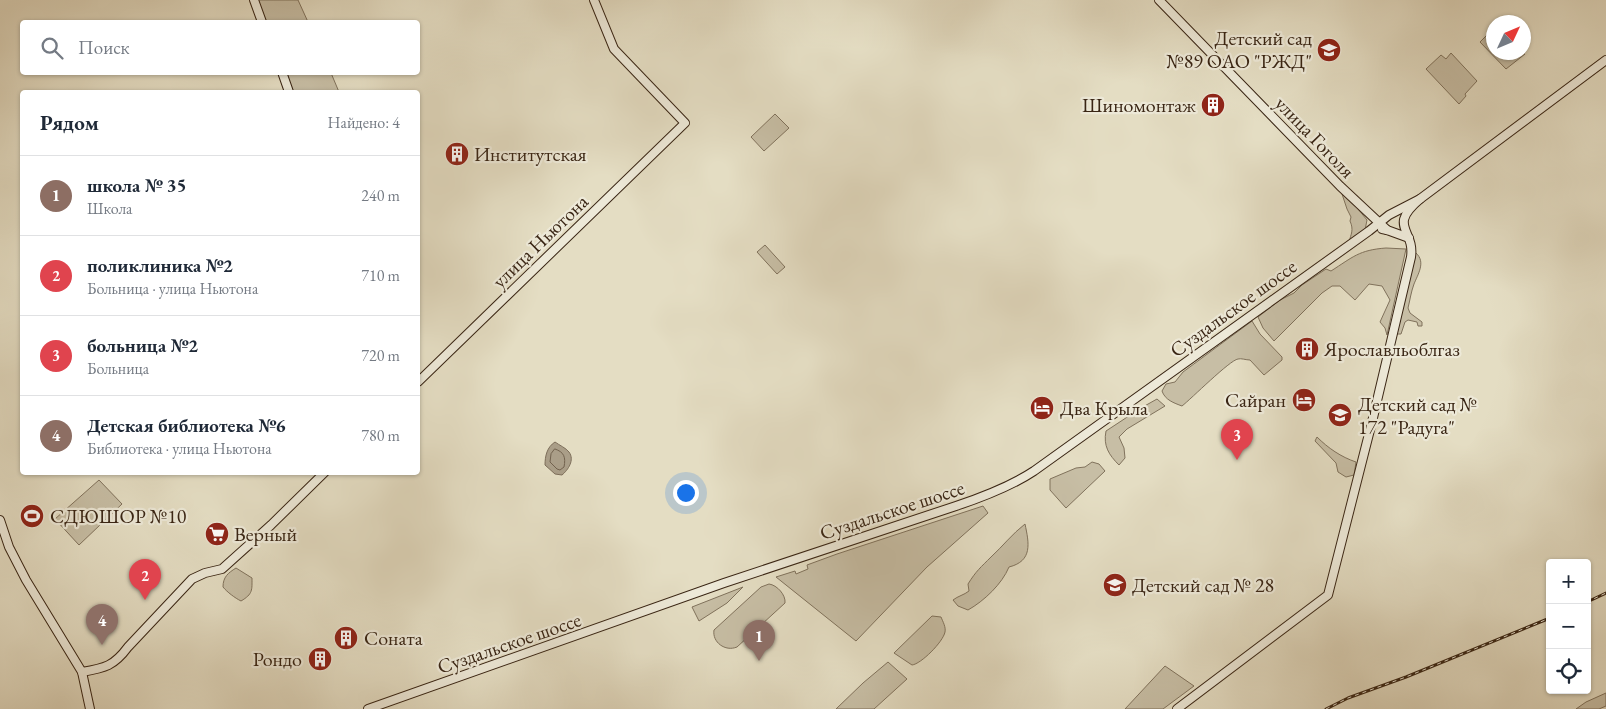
<!DOCTYPE html>
<html lang="ru">
<meta charset="utf-8">
<style>
body{margin:0;font-family:"EB Garamond",serif;background:#f2f2f3;color:#1f2937}
.controls{position:absolute;right:15px;bottom:15px;display:grid;overflow:hidden;border-radius:5px;box-shadow:0 1px 4px #0004}
.controls button{width:45px;height:45px;display:grid;place-items:center;padding:0;border:0;border-bottom:1px solid #e0e1e3;background:#fff;color:#1f2937;font:25px sans-serif}
.compass{position:absolute;left:1486px;top:15px;width:45px;height:45px;border-radius:50%;background:#fff;box-shadow:0 1px 4px #0004;rotate:46deg}
.you{position:absolute;left:685px;top:492px;width:18px;height:18px;margin:-12px;border:4px solid #fff;border-radius:50%;background:#1a73e8;box-shadow:0 0 0 8px #1a73e833}
.badge{display:grid;place-items:center;width:32px;height:32px;border-radius:50%;background:#8f2418;color:#fff;font-size:16px;font-weight:700}
.pin{position:absolute;translate:-50% -41px;filter:drop-shadow(0 1px 2px #0008)}
.pin::after{content:'';position:absolute;top:26px;width:18px;height:15px;background:inherit;clip-path:polygon(0 0,100% 0,50% 100%)}
.list{margin:0;padding:0;list-style:none}
h2{display:flex;justify-content:space-between;align-items:center;height:65px;margin:0;padding:0 20px;font-size:21px}
h2 small{font-size:16px;font-weight:400;color:#747a83}
.list li{display:grid;grid-template-columns:32px 1fr auto;gap:15px;align-items:center;box-sizing:border-box;height:80px;padding:0 20px;border-top:1px solid #e0e1e3}
.list b{display:block;font-size:19px;white-space:nowrap}
.list p{margin:0;font-size:16px;white-space:nowrap;color:#747a83}
.list em{font-size:16px;font-style:normal;color:#747a83}
.icon{flex:none;width:28px;height:28px;fill:none;stroke:currentColor;stroke-width:2;stroke-linecap:round;stroke-linejoin:round}
.map{position:relative;flex:none;width:1606px;height:709px;overflow:hidden}
.search{position:absolute;background:#fff;box-shadow:0 1px 4px #0004;left:20px;top:20px;width:400px;height:55px;display:flex;align-items:center;gap:12px;box-sizing:border-box;padding:0 18px;border-radius:5px;color:#747a83;font-size:19px}
.panel{position:absolute;background:#fff;box-shadow:0 1px 4px #0004;left:20px;top:90px;width:400px;height:385px;border-radius:5px}
.map>svg:first-child{display:block}
.green{fill:#c7bea5;stroke:#80725c}
.water{fill:#aa9e88;stroke:#7d6e5a}
.lines{fill:none;stroke-linecap:round;stroke-linejoin:round}
.shore{stroke:#72624e;stroke-width:1}
.secondary-casing{stroke:#392514;stroke-width:10}
.secondary{stroke:#ede9d8;stroke-width:8}
.rail-casing{stroke:#392514;stroke-width:3}
.rail{stroke:#ede9d8;stroke-width:1;stroke-dasharray:4;stroke-linecap:butt}
.labels{text-anchor:middle;stroke-width:4.5;stroke-linejoin:round;paint-order:stroke}
.poi-label{font-size:20px;fill:#392514;stroke:#ede9d8;text-anchor:start}
.street-label{font-size:20px;fill:#392514;stroke:#ede9d8}
</style>
<div class="map">
<svg width="1606" height="709" viewBox="0 0 1606 709">
<rect width="100%" height="100%" fill="#e4ddc3"/>
<filter id="stains"><feTurbulence type="fractalNoise" baseFrequency=".004" numOctaves="4"/><feColorMatrix values="0 0 0 0 .2 0 0 0 0 .09 0 0 0 0 .02 0 0 0 .5 -.17"/></filter>
<radialGradient id="worn" r=".72"><stop offset=".6" stop-color="#630" stop-opacity="0"/><stop offset="1" stop-color="#630" stop-opacity=".3"/></radialGradient>
<g class="green">
<polygon points="257,0 298,0 308,22 266,22"/>
<polygon points="1493,29 1494,52 1523,53 1525,54 1506,69 1480,42"/>
<polygon points="1451,53 1477,81 1465,94 1466,96 1459,104 1426,69 1441,55 1446,59"/>
<polygon points="286,73 331,73 339,92 293,92"/>
<polygon points="775,114 789,128 764,151 751,137"/>
<path d="M1341,191l17,18 9,11 -2,10 -16,12c2,-8 5,-12 1,-21l1,-4 -4,-8z"/>
<polygon points="765,245 785,267 777,274 757,252"/>
<path d="M1386,248l20,1 -19,86 -2,-7 -5,-6 10,-22 -8,-14 -13,-2 -14,16 -15,-14h-8l-10,7 -48,48 -11,-13 -5,-11 22,-17 14,-7 8,-8 24,-16 5,2c22,-14 28,-21 55,-23z"/>
<path d="M1416,253c10,9 2,21 -2,31 -3,8 -4,16 -6,24l2,5 12,9v4h-4l-1,-4 -9,-2 -3,2 -4,12h-6z"/>
<path d="M1252,321l8,13 22,23v3l-18,15 -14,-15c-4,0 -9,-2 -12,-1 -8,1 -47,40 -56,47 -8,-3 -17,-6 -20,-15l4,-7 9,-2 8,-10z"/>
<path d="M1157,399l8,7 -38,23 -8,8 5,11 1,10 -6,7c-10,-10 -16,-19 -13,-34l35,-23z"/>
<path d="M1317,437c11,11 24,20 39,25l-2,13 -8,2 -8,-5 -2,-9 -21,-22z"/>
<polygon points="1092,462 1099,464 1105,471 1066,508 1050,490 1050,479 1076,468 1085,467"/>
<polygon points="99,480 122,504 79,545 55,519"/>
<polygon points="983,506 988,513 927,567 856,641 776,577 795,571 796,574 808,569 807,565 837,554"/>
<path d="M1025,524c4,19 8,37 -16,43 -7,17 -25,34 -41,43l-10,-4 -5,-6c5,-4 11,-5 16,-9l-1,-7c8,-13 13,-17 23,-27 12,-11 21,-23 34,-33z"/>
<path d="M236,568l16,10c0,12 1,16 -11,23 -6,-3 -14,-9 -18,-14 0,-10 5,-14 13,-19z"/>
<path d="M769,584c8,1 17,11 16,19l-48,44c-12,5 -25,-5 -23,-17l47,-43z"/>
<polygon points="743,587 727,603 699,621 692,607"/>
<path d="M932,616l9,1c2,5 5,10 4,15 -2,10 -24,32 -33,33l-18,-12z"/>
<polygon points="888,662 907,679 874,709 836,709 863,683"/>
<polygon points="1165,666 1194,686 1163,709 1125,709"/>
<polygon points="1606,693 1606,706 1599,709 1576,709 1586,702"/>
</g>
<path class="water" d="M555,442c4,3 11,6 14,10 6,8 -1,18 -7,23l-7,-1 -10,-9c0,-9 2,-18 10,-23z"/>
<g class="lines">
<path class="shore" d="M555,449c9,3 11,8 9,18l-4,3 -3,-1 -7,-7 1,-8z"/>
<g class="secondary-casing">
<g id="secondary">
<polyline points="254,0 262,22"/>
<polyline points="1159,0 1340,186 1387,230"/>
<polyline points="282,72 289,92"/>
<polyline points="1382,229 1387,230 1409,238"/>
<polyline points="418,382 685,123 614,49 594,0"/>
<polyline points="0,520 9,547 26,580 82,672 90,709"/>
<path d="M82,672c23,-4 32,-6 46,-25l64,-68 13,-6 17,-4 49,-44 54,-53"/>
<path d="M368,709l356,-126 232,-77c27,-9 54,-19 78,-35l335,-240 20,-16 31,-16"/>
<path d="M1177,709l151,-114 44,-173 39,-165c4,-28 -24,-30 9,-58l186,-139"/>
</g>
</g>
<use href="#secondary" class="secondary"/>
<g class="rail-casing">
<g id="rail">
<polyline points="1587,602 1606,593"/>
<polyline points="1326,709 1348,698 1406,677 1550,618"/>
</g>
</g>
<use href="#rail" class="rail"/>
</g>
<defs>
<g id="school-disc" transform="scale(1.25)"><circle r="9.5" fill="#8f2418" stroke="#ede9d8"/><path d="M0-5L7-2L0 1L-7-2ZM-4 1L0 2.5L4 1V4Q0 6-4 4Z" fill="#fff"/></g>
<g id="building-disc" transform="scale(1.25)"><circle r="9.5" fill="#8f2418" stroke="#ede9d8"/><path d="M-4-6H4V6H1V3H-1V6H-4ZM-2.5-4.3h1.7v1.8h-1.7ZM.8-4.3h1.7v1.8H.8ZM-2.5-1h1.7V.8h-1.7ZM.8-1h1.7V.8H.8Z" fill="#fff"/></g>
<g id="hotel-disc" transform="scale(1.25)"><circle r="9.5" fill="#8f2418" stroke="#ede9d8"/><path d="M-6-4.5h1.5V1H6V5H4.5V3h-9V5H-6ZM-4 0a1.8 1.8 0 1 1 3.6 0ZM.5 0V-2.5h3Q6-2.5 6 0Z" fill="#fff"/></g>
<g id="stadium-disc" transform="scale(1.25)"><circle r="9.5" fill="#8f2418" stroke="#ede9d8"/><path d="M0-5a6.5 5 0 1 0 0 10a6.5 5 0 1 0 0-10ZM-3.5-1.8h7v3.6h-7Z" fill="#fff"/></g>
<g id="supermarket-disc" transform="scale(1.25)"><circle r="9.5" fill="#8f2418" stroke="#ede9d8"/><path d="M-6-5.5h2.5l.6 2H6L4.5 2H-2.5L-4.4-4H-6ZM-1.5 3.2a1.3 1.3 0 1 0 .1 0ZM3 3.2a1.3 1.3 0 1 0 .1 0Z" fill="#fff"/></g>
</defs>
<g fill-rule="evenodd">
<use href="#school-disc" x="1329" y="50"/>
<use href="#building-disc" x="1213" y="105"/>
<use href="#building-disc" x="457" y="154"/>
<use href="#building-disc" x="1307" y="349"/>
<use href="#hotel-disc" x="1304" y="400"/>
<use href="#hotel-disc" x="1042" y="408"/>
<use href="#school-disc" x="1340" y="415"/>
<use href="#stadium-disc" x="32" y="516"/>
<use href="#supermarket-disc" x="217" y="534"/>
<use href="#school-disc" x="1115" y="585"/>
<use href="#building-disc" x="346" y="638"/>
<use href="#building-disc" x="320" y="659"/>
</g>
<g class="labels">
<g class="poi-label">
<text x="1312" y="45" text-anchor="end">Детский сад<tspan x="1312" dy="23">№89 ОАО "РЖД"</tspan></text>
<text x="1196" y="112" text-anchor="end">Шиномонтаж</text>
<text x="474" y="161">Институтская</text>
<text x="1324" y="356">Ярославльоблгаз</text>
<text x="1286" y="407" text-anchor="end">Сайран</text>
<text x="1358" y="411">Детский сад №<tspan x="1358" dy="23">172 "Радуга"</tspan></text>
<text x="1060" y="415">Два Крыла</text>
<text x="50" y="523">СДЮШОР №10</text>
<text x="234" y="541">Верный</text>
<text x="1132" y="592">Детский сад № 28</text>
<text x="364" y="645">Соната</text>
<text x="302" y="666" text-anchor="end">Рондо</text>
</g>
<g class="street-label">
<text transform="translate(1315 137) rotate(46)" y="7">улица Гоголя</text>
<text transform="translate(540 241) rotate(-44)" y="7">улица Ньютона</text>
<text transform="translate(1233 308) rotate(-36)" y="7">Суздальское шоссе</text>
<text transform="translate(892 510) rotate(-18)" y="7">Суздальское шоссе</text>
<text transform="translate(509 643) rotate(-19)" y="7">Суздальское шоссе</text>
</g>
</g>
<rect width="100%" height="100%" filter="url(#stains)"/>
<rect width="100%" height="100%" fill="url(#worn)"/>
</svg>
<div class="controls">
<button>+</button>
<button>−</button>
<button><svg class="icon" aria-label="locate" viewBox="0 0 24 24"><circle cx="12" cy="12" r="6"/><path d="M12 2v4M12 18v4M2 12h4M18 12h4"/></svg></button>
</div>
<svg class="compass" viewBox="-18 -18 36 36"><path d="M0-13l5 13h-10z" fill="#e53935"/><path d="M0 13l5-13h-10z" fill="#747a83"/></svg>
<div class="you"></div>
<div class="pin badge" style="left:759px;top:661px;background:#8d6e63">1</div>
<div class="pin badge" style="left:145px;top:600px;background:#e0444e">2</div>
<div class="pin badge" style="left:1237px;top:460px;background:#e0444e">3</div>
<div class="pin badge" style="left:102px;top:645px;background:#8d6e63">4</div>
<div class="search"><svg class="icon" aria-label="search" viewBox="0 0 24 24"><circle cx="10" cy="10" r="6"/><path d="M15 15l6 6"/></svg>Поиск</div>
<section class="panel">
<h2>Рядом<small>Найдено: 4</small></h2>
<ul class="list">
<li><span class="badge" style="background:#8d6e63">1</span><div><b>школа № 35</b><p>Школа</p></div><em>240 m</em></li>
<li><span class="badge" style="background:#e0444e">2</span><div><b>поликлиника №2</b><p>Больница · улица Ньютона</p></div><em>710 m</em></li>
<li><span class="badge" style="background:#e0444e">3</span><div><b>больница №2</b><p>Больница</p></div><em>720 m</em></li>
<li><span class="badge" style="background:#8d6e63">4</span><div><b>Детская библиотека №6</b><p>Библиотека · улица Ньютона</p></div><em>780 m</em></li>
</ul>
</section>
</div>
